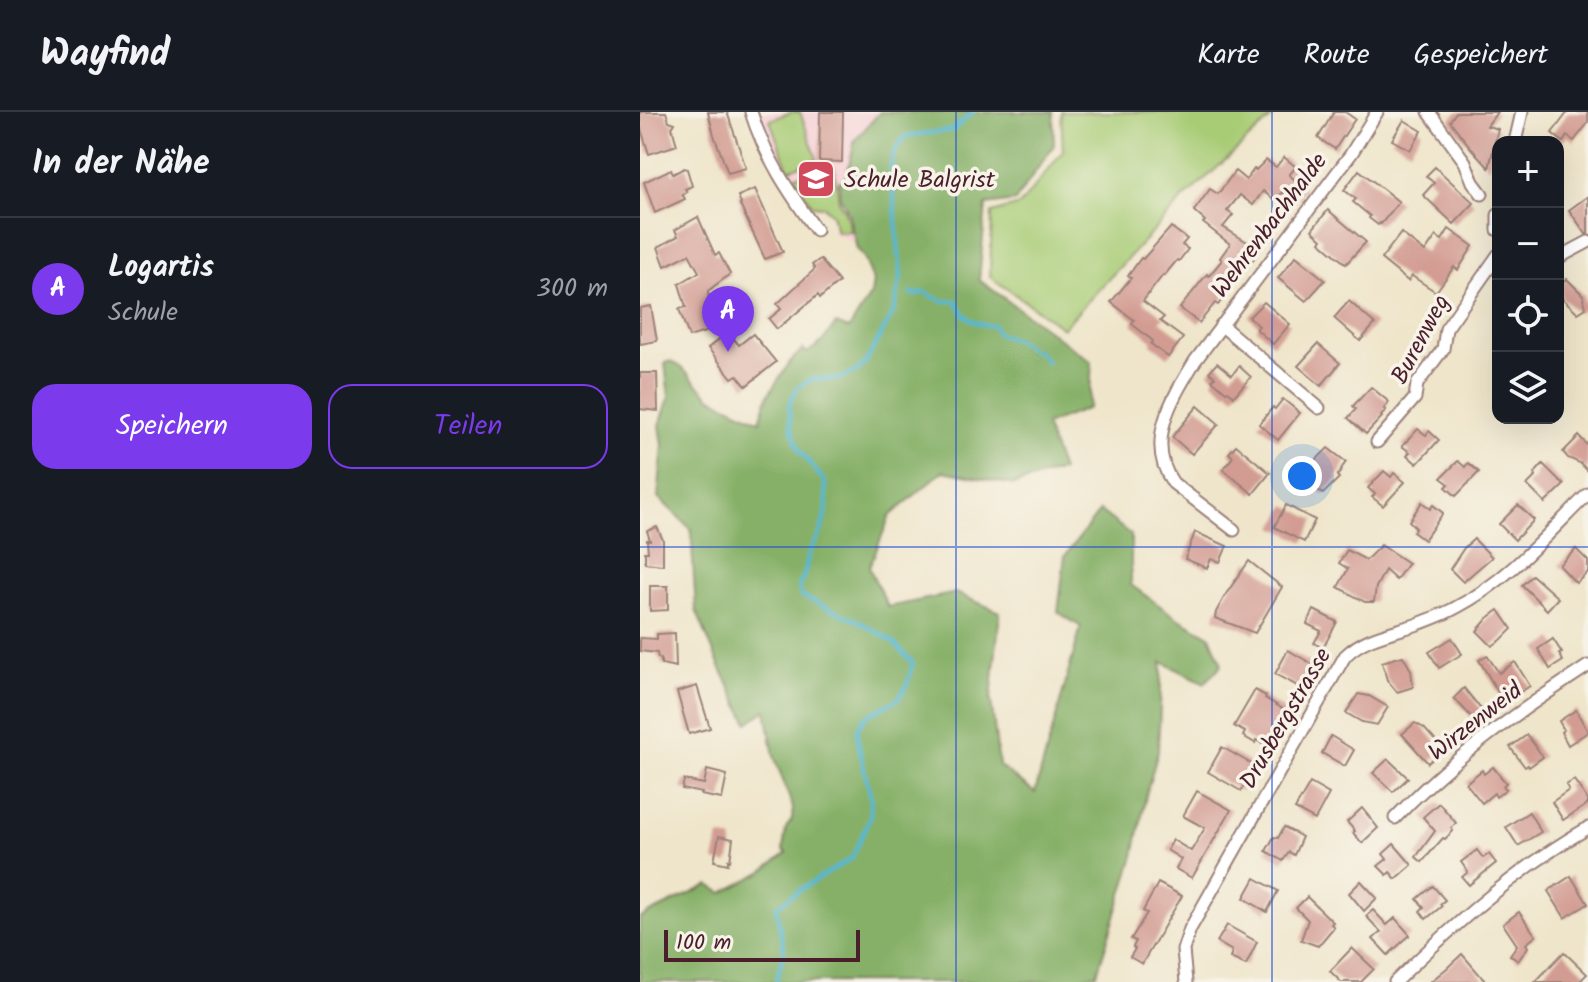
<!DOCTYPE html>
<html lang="de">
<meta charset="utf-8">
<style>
body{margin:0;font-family:Kalam,sans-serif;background:#242831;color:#f1f3f6}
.controls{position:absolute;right:24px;top:24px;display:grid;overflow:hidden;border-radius:16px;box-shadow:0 8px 32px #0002}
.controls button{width:72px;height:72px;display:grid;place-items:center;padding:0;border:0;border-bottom:2px solid #363941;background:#171b24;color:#f1f3f6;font:40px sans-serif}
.scale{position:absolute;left:24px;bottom:20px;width:196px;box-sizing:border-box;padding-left:8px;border:4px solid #4a1f2b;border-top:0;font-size:22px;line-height:28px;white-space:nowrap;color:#4a1f2b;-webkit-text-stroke:6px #f7f3e8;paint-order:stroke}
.you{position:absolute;left:662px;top:364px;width:28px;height:28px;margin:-20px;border:6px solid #fff;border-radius:50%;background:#1a73e8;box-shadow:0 0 0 12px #1a73e833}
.badge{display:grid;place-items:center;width:52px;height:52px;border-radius:50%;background:#7c3aed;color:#fff;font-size:26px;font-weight:700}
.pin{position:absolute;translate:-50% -66px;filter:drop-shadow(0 2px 4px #0008)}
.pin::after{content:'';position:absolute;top:42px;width:28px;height:24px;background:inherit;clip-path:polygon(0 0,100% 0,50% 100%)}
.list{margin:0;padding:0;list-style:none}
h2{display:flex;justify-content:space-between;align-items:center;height:104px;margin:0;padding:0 32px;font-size:34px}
h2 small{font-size:26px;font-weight:400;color:#9ea1a6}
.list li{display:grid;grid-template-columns:52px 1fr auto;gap:24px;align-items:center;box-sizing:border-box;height:144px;padding:0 32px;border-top:2px solid #363941}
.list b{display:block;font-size:30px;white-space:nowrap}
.list p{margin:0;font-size:26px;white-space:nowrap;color:#9ea1a6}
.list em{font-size:26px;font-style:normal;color:#9ea1a6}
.actions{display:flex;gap:16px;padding:24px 32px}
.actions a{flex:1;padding:18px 0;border:2px solid #7c3aed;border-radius:24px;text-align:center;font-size:28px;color:#7c3aed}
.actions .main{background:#7c3aed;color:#fff}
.icon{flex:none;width:44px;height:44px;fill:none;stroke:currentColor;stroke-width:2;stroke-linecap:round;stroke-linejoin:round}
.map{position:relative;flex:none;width:948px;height:870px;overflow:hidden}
header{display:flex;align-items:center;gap:48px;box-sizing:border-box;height:112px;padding:0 40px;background:#171b24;border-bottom:2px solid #363941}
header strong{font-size:38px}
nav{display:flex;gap:44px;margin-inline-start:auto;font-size:28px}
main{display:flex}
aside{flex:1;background:#171b24}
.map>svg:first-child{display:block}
.built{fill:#f7cfd5}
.green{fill:#a8cc76;stroke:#797650;stroke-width:2}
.forest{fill:#86b067;stroke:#686849;stroke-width:2}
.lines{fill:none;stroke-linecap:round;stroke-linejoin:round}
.stream{stroke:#54b8d2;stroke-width:4}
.building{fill:#d39c93}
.street-casing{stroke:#9c827a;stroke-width:15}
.street{stroke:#fff;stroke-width:11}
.grid{fill:none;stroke:#1d4ed8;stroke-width:2;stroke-opacity:0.55}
.labels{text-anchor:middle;stroke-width:7;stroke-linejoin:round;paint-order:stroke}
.poi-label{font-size:24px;fill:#4a1f2b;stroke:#f7f3e8;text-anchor:start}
.street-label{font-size:24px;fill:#4a1f2b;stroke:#f7f3e8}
</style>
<header>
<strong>Wayfind</strong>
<nav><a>Karte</a><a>Route</a><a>Gespeichert</a></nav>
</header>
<main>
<aside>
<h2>In der Nähe<small></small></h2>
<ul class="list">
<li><span class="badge">A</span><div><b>Logartis</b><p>Schule</p></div><em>300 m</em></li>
</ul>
<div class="actions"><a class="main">Speichern</a><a>Teilen</a></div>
</aside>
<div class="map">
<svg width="948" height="870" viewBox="0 0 948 870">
<rect width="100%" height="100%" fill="#f7f3e8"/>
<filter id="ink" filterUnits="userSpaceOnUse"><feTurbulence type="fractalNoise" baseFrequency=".0125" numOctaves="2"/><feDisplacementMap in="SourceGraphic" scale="16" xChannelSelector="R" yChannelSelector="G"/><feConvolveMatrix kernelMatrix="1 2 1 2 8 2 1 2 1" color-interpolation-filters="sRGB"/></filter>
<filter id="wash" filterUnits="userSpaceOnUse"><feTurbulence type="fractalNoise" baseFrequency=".006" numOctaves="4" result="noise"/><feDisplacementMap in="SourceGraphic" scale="32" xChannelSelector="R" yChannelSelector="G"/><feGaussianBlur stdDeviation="1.8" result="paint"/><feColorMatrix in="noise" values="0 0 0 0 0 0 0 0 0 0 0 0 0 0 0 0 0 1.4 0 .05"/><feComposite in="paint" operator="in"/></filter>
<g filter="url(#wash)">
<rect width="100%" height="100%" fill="#efe5ca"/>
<polygon class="built" points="118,0 240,0 215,27 206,65 202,91 208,100 215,130 193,121 194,114 190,102 181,95 170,96 134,40"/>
<g class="green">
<polygon points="151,0 160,0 177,47 148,58 130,8"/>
<polygon points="421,0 638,0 543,87 423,216 350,165 352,101 380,93 423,39"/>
<polygon points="194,54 199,90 205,100 211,119 197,120 192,102 183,94 172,93 153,65 181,55"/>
</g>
<polygon class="forest" points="240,0 413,0 414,33 375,89 346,93 339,168 452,250 449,296 405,313 422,358 374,373 303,359 250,404 229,456 248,495 316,481 360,500 351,587 359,654 395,681 441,515 418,500 425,444 460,399 491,423 491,473 537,506 570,524 582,552 565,571 522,550 518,639 506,683 494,744 457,862 426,870 0,870 0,806 69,773 83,781 122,760 147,741 143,738 146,716 152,708 153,696 134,644 126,598 108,611 79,553 56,498 51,417 18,385 23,333 20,313 29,286 25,251 31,249 41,255 70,285 120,309 128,283 150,250 163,237 167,241 181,231 196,212 209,217 231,182 233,170 225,147 217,137 208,100 200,85 199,70 206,65 215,28"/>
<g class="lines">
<g class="stream">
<path d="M271,181l4,2 9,-3 18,9h14c10,19 17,23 38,25l3,7 24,9 9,8 9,2 8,10"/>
<polyline points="136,870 144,839 136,795 158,779 212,746 230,705 231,686 219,635 217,619 224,606 258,587 267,573 273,551 252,529 218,509 161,484 159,475 164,463 169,441 181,419 187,395 185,370 159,338 151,315 149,293 157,276 172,267 199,267 217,259 226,250 254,199 261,164 251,53 254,40 265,24 313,18 333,0"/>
</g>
</g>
<g id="blocks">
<g class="building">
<polygon points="0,0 26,0 29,9 35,11 32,16 37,33 9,42 0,14"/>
<polygon points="68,0 87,0 106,56 88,61 74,23"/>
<polygon points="180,0 203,0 202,50 179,49"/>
<polygon points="694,0 705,0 715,7 695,37 678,26"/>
<polygon points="816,0 857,0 847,14 858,17 849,56 831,36 810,9"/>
<polygon points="928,0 948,0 948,11 934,29 927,24 923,30 912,21"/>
<polygon points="764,8 782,19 770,38 752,28"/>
<polygon points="644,45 656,55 649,63 665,76 655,90 642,80 637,86 635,84 633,87 623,79 613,93 600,83 587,99 593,103 583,115 620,138 605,158 600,154 584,176 588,180 578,193 575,191 559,211 540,196 567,162 569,164 582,148 580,146 590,132 563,111 565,109 554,99 570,77 578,82 595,59 606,68 614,57 616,58 626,48 636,55"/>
<polygon points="795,55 834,91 814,112 783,83 794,71 786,64"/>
<polygon points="44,56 47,57 52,74 45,77 47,80 42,82 45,87 15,101 4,70 31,57 33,62"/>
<polygon points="719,58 759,90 741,112 740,111 738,113 729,106 730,104 713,90 716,87 704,78"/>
<polygon points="115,77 143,140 125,147 100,93 101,92 98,84"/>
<polygon points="948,84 948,122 946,122 929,98"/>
<polygon points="688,98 726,130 706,152 680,130 682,127 672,118"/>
<polygon points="58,105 75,143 79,141 90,162 68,179 71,218 49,225 39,197 46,195 39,172 59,160 49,142 25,154 18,135 38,124 35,118"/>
<polygon points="531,115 547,127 542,133 548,137 539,149 537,148 524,164 523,163 503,189 524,205 520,209 543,226 528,245 511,232 513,229 492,212 494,208 471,190 491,166 488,164 501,146 503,147"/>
<polygon points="809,117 833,134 818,158 814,155 796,180 772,164 768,169 741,147 761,121 785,140 796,124 802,128"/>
<polygon points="656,144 685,168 666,189 638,166"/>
<polygon points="180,147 199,170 180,186 178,183 137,217 129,207 141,197 137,192 175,157 172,153"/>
<polygon points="927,167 943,183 946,196 938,201 922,186 919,171"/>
<polygon points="709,189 735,212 720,229 694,206"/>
<polygon points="624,190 650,212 633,232 616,217 619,214 609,205"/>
<polygon points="11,194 17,229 0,232 0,196"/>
<polygon points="88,220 99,233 113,222 136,250 106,274 97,263 92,266 68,236"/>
<polygon points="678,232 700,251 681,274 658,254"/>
<polygon points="577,251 592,263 599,254 611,265 594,284 588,279 586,280 572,268 575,265 569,260"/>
<polygon points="0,261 17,261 18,299 0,297"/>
<polygon points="731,275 749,290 744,297 746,298 741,304 742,305 726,322 708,306 716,297 713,294"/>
<polygon points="643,287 660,301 638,328 619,312 633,295 635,297"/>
<polygon points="558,294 579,312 552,342 532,325"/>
<polygon points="778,317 786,323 789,319 799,328 777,352 767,343 770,340 762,334"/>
<polygon points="939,324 948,334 948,359 940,351 928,346 923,340"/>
<polygon points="596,333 630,361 613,382 583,357 593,345 589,341"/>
<polygon points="688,336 706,350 701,357 702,358 697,364 699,366 683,382 665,367 672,357 669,355"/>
<polygon points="818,349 825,355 828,351 839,360 816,384 806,375 809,372 801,366"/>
<polygon points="903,352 924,373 905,391 887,373 896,364 894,362"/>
<polygon points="744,359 751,365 754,361 765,370 743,394 732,385 735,382 728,376"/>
<polygon points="782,390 790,397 793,393 803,401 784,428 773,420 776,416 769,409"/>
<polygon points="646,393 675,408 664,430 634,415"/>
<polygon points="878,393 894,408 875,428 859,412"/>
<polygon points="17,415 23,428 23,453 5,451 5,440 8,440 7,428 10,428 7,419"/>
<polygon points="555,420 587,434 580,450 571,447 567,456 545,447"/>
<polygon points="834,427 852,445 823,470 810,457 824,436"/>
<polygon points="741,433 768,451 756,468 745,458 736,475 734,490 725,490 698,475 708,457 699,451 707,438 726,448"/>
<polygon points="936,437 948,449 948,460 936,471 919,453"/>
<polygon points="609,449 642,475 615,521 575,506 576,500 586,482"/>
<polygon points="892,463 918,486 907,498 882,473"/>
<polygon points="10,474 28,474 28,498 10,499"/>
<polygon points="674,498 697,510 683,536 674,531 681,519 667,512"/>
<polygon points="859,498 872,517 861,528 852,534 837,519 848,506"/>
<polygon points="35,521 36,555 21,552 21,547 18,546 17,541 0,539 0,526 17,527 17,522"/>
<polygon points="812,526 822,542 799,556 789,540"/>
<polygon points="913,527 922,541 919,542 923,549 910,557 898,537"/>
<polygon points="648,538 674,553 661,576 635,562"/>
<polygon points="847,543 859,561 875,550 890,574 864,590 839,548"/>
<polygon points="763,544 771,558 773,575 757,580 747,568 742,550"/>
<polygon points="57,574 70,616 49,622 37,580"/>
<polygon points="824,576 845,602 836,610 814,586"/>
<polygon points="615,578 626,584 625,586 650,601 643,613 640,611 627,634 616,628 615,631 603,624 605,620 594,614"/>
<polygon points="718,582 729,584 748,595 737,613 722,610 706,601"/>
<polygon points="936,598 948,620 928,633 921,620 924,618 919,609"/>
<polygon points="775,611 784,616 801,635 795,640 797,643 788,651 762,622"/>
<polygon points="887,623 903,645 889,655 888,653 885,655 870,635"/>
<polygon points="691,624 714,638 705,654 682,641"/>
<polygon points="582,635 615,654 601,679 568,660"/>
<polygon points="748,647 768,666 753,680 733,661"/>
<polygon points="853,655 866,671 863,674 866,677 856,685 854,681 842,691 826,671 842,658 844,662"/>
<polygon points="67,658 87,663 82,687 61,683 62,681 42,677 44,668 64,672"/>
<polygon points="934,668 948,688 948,692 923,708 912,690 929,678 926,673"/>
<polygon points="670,671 689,682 675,708 655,697"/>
<polygon points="557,679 591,698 552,766 536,757 541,747 527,738 533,728 551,739 565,716 543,704"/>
<polygon points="799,691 816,711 811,716 813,719 805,727 803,726 782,750 776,745 795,719 783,705"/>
<polygon points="722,696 738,716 722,731 713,721 715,719 707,710"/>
<polygon points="889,700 901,720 878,734 866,715"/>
<polygon points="644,715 662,725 654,743 649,740 643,749 626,739 634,725 638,726"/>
<polygon points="79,724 93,727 90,749 88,748 88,752 74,749"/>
<polygon points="754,732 772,753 756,767 750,760 747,763 738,754 747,747 743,742"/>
<polygon points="837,738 843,746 849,742 856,751 829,773 822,765 828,760 821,750"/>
<polygon points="931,764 948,792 925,806 908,779"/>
<polygon points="615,766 638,779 627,800 604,786"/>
<polygon points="721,769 737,786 724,799 709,781"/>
<polygon points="518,771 542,784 502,852 490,845 495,837 493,835 496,829 491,827 507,801 503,799"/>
<polygon points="793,774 805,788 800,792 802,794 786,807 780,799 784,795 777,787"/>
<polygon points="667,785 693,810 691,812 694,815 678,834 661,828 668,808 656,796"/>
<polygon points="733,798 747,813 755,806 770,823 748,843 733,827 741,820 726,804"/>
<polygon points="879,800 896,824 886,832 888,835 878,849 870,843 877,833 863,812"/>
<polygon points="587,813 617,830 606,853 590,846 592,839 577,830"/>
<polygon points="712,836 734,857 721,870 701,870 690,859"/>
<polygon points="924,840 947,862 939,870 895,870"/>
<polygon points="822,842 846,870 790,870 807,856"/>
</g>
</g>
</g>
<g filter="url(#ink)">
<use href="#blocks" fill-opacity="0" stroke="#9c827a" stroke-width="2"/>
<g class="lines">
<g class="street-casing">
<g id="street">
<path d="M111,0c14,45 38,80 65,118"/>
<polyline points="789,0 825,50 833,70 842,82"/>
<polyline points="875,30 882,0"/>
<polyline points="858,103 858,118"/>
<polyline points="918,146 948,130"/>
<polyline points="581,213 679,296"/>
<polyline points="737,330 775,286 777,272 803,237 806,217 858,143"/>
<path d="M594,418l-61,-47c-29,-41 0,-86 22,-122l156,-207 26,-42"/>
<path d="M755,706c57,-60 124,-107 193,-152"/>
<path d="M546,870l-3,-32 7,-21 155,-273c20,-20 47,-23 73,-32 13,-5 27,-10 39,-17 52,-27 90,-73 131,-113"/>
<path d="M755,870c59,-57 121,-113 193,-154"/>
</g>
</g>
<use href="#street" class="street"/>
</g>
</g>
<path class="grid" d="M316,0v870M632,0v870M0,435h948"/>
<defs>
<g id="school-square" transform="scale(2)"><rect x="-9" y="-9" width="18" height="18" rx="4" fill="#d1495b" stroke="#f7f3e8"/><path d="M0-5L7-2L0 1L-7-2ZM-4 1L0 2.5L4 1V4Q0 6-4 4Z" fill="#fff"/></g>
</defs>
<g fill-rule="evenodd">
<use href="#school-square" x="176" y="67"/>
</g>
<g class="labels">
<g class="poi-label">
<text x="204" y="75">Schule Balgrist</text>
</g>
<g class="street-label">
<text transform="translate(629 113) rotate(-53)" y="8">Wehrenbachhalde</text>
<text transform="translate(780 227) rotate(-62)" y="8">Burenweg</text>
<text transform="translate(645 606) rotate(-60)" y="8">Drusbergstrasse</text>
<text transform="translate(835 609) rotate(-38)" y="8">Wirzenweid</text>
</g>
</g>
</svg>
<div class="controls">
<button>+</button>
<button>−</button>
<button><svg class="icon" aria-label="locate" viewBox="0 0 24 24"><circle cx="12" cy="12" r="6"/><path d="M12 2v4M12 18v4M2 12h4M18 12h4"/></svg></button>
<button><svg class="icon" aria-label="layers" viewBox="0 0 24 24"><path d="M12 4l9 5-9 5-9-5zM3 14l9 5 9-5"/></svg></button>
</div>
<div class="scale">100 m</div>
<div class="you"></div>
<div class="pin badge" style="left:88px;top:240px">A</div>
</div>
</main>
